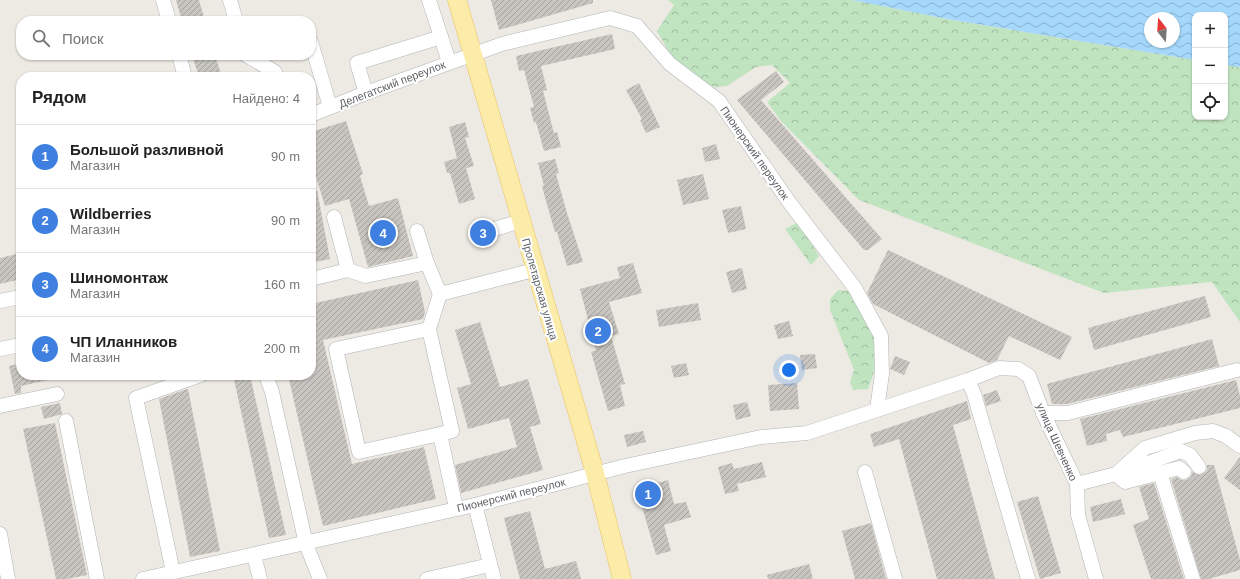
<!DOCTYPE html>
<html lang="ru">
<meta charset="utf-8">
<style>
body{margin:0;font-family:Helvetica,sans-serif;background:#f2f2f2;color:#222}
.controls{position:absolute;right:12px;top:12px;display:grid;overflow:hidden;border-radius:8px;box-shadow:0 1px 3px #0004}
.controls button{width:36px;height:36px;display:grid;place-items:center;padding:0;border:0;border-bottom:1px solid #e0e0e0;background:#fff;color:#222;font:20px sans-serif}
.compass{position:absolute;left:1144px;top:12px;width:36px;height:36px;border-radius:50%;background:#fff;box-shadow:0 1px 3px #0004;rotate:343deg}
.you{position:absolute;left:789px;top:370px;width:14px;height:14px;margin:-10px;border:3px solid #fff;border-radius:50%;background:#1a73e8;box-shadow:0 0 0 6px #1a73e833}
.badge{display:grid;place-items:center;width:26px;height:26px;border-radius:50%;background:#b45309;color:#fff;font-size:13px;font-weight:700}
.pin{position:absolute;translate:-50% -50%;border:2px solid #fff;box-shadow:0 1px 4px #0006}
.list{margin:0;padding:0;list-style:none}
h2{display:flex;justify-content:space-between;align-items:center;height:52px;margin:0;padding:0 16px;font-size:17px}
h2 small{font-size:13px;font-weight:400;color:#767676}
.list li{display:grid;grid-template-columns:26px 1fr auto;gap:12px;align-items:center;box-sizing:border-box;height:64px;padding:0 16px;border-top:1px solid #e0e0e0}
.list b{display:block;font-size:15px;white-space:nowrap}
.list p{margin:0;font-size:13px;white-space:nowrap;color:#767676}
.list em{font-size:13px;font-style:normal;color:#767676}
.icon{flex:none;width:22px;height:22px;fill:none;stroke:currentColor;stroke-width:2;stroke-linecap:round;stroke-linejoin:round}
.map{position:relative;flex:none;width:1240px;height:579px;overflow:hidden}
.search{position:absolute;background:#fff;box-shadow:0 1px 3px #0004;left:16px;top:16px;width:300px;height:44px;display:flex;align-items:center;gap:10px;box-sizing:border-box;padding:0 14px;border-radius:16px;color:#767676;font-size:15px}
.panel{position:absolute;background:#fff;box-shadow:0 1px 3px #0004;left:16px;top:72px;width:300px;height:308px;border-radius:16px}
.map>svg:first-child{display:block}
.forest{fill:url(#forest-crowns)}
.water{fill:url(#water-waves);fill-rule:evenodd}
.building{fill:url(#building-hatch)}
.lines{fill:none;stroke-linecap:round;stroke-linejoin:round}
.minor-casing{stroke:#b0b3b7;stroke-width:15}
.major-casing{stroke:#ebbf5e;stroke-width:19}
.minor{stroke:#fff;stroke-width:14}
.major{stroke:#fbeca9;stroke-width:18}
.labels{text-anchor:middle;stroke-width:4;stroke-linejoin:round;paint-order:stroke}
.street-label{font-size:11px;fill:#5b5f63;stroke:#fff}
</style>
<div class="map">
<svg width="1240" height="579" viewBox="0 0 1240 579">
<defs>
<pattern id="forest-crowns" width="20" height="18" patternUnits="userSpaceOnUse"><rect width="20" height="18" fill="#c1e4c0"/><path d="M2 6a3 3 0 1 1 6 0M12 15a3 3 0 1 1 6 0" fill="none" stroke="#a0bca0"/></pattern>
<pattern id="water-waves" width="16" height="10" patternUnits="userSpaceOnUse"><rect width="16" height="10" fill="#a5d8fb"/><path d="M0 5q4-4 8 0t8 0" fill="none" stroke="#89b2cf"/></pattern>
<pattern id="building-hatch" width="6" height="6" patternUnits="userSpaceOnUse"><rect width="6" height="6" fill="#c8c5c0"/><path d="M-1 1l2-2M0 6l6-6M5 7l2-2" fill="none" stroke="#a5a3a0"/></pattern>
</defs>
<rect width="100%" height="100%" fill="#edeae3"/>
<g class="forest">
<polygon points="668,0 852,0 947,19 1195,60 1195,117 1225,117 1225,65 1240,67 1240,322 1212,282 1104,293 859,200 780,120 767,102 790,83 772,65 756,67 727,86 714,87 697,78 673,59 657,31 674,5"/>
<polygon points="798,222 819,256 811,265 785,229"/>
<polygon points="838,290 849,291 852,299 870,325 877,349 873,375 868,389 853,390 850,382 854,370 830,310 830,299"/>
</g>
<path class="water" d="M852,0h388v67l-15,-2v-50h-30v45l-248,-41zM1150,18h24v24h-24z"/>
<g class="building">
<polygon points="176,0 199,0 205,21 182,21"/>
<polygon points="491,0 593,0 593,3 499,30"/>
<polygon points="612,34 615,49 541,66 547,90 543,91 554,133 557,132 561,147 544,151 536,122 534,123 530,108 534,107 524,70 519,71 516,56"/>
<polygon points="192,55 215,55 222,77 199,77"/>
<polygon points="776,71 784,82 761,100 882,239 868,250 864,250 737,100"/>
<polygon points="639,83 660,127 646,133 640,120 642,119 626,90"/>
<polygon points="346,121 363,174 360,176 369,206 398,198 413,256 368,267 349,199 325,206 311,161 311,132"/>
<polygon points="465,122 469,137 465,138 474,166 466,168 475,199 459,204 450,173 447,173 444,162 457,158 449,127"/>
<polygon points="716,144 720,159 705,162 702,148"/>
<polygon points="555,159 559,173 556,174 567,213 583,262 567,266 557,232 555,232 546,201 542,186 544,186 538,163"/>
<polygon points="703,174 709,199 683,205 677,180"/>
<polygon points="317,190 330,259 311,263 311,191"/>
<polygon points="741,206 746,229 728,233 722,210"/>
<polygon points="888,250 1072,337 1060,360 1009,336 997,360 989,363 873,304 867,293"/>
<polygon points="21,253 21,279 0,284 0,258"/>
<polygon points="633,263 642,293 609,302 619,334 611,336 625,384 620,385 625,406 608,411 591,352 596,350 580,289 620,278 617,267"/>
<polygon points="742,268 747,289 732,293 726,272"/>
<polygon points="418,280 425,312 423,319 323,340 352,464 424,447 436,499 323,526 288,375 311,375 311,304"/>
<polygon points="1205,296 1211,317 1094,350 1088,328"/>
<polygon points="698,303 701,320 659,327 656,310"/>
<polygon points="789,321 793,336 778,339 774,325"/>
<polygon points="480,322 500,387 528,379 541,424 530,427 543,470 461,493 455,465 517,447 509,418 468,429 457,388 471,384 455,330"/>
<polygon points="1212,339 1219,366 1067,404 1052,404 1047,384"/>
<polygon points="815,354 817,368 802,370 800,355"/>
<polygon points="895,356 910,362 904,375 890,369"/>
<polygon points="21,363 21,375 48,375 48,380 21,386 21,393 15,394 9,366"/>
<polygon points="686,363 689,375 674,378 671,366"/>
<polygon points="233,375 250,375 286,535 269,538"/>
<polygon points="1236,380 1240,396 1240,408 1123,437 1120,430 1106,434 1107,441 1087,446 1080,419"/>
<polygon points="797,383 799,409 770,411 768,385"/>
<polygon points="187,389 188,389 220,551 190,557 159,399"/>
<polygon points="997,390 1001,401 986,406 983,395"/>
<polygon points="967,401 971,419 953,425 995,579 937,579 899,439 874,447 870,434"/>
<polygon points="747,402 751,416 736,420 733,405"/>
<polygon points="60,403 62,414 44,419 41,407"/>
<polygon points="55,423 87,575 67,579 56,579 23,429"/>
<polygon points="643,431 646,442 627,447 624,435"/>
<polygon points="1240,457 1240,490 1224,478"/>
<polygon points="762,462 766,477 737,484 739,491 725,494 718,467 732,463 734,469"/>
<polygon points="1207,465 1214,465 1240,560 1240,570 1209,579 1201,579 1171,479 1177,477 1182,480 1187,480 1191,477 1192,472 1200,475 1207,471"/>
<polygon points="668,480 674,504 686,502 691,517 664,525 671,551 656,555 637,489"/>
<polygon points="1154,483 1184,579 1151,579 1133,525 1149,519 1139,487"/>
<polygon points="1038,496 1061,573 1040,579 1017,502"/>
<polygon points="1121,499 1125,514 1093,522 1090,507"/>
<polygon points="530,511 545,569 576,561 581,579 520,579 504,518"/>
<polygon points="871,523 886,579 855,579 842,531"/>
<polygon points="809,564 813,579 768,579 767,575"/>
</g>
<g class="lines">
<g class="minor-casing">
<g id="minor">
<polyline points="163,0 169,21"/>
<polyline points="230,0 236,21"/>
<polyline points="429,0 441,37"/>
<polyline points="311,42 330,107"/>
<polyline points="179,55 185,77"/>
<polyline points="246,55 275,72 277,77"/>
<polyline points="366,93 357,63 441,37 449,62"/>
<polyline points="311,115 366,93 502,44 610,18 637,26 670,64 719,101 789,202 855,288 881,336 882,374 877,409"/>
<polyline points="334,217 348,270"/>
<polyline points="417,231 427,263"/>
<polyline points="488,231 521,221"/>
<polyline points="311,279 348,270 366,276 427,263 440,294 534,270"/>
<polyline points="0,301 21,297"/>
<polyline points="429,329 440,294"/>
<polyline points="0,349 21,345"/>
<polyline points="266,375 272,392 306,544 320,579"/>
<polyline points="968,380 974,394 1028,579"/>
<polyline points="0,406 57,394"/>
<polyline points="1043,413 1068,413 1237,370"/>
<polyline points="66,421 97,579"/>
<polyline points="440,434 359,452 336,349 429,329 452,431 440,434 456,508"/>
<polyline points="865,472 895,579"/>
<polyline points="1120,473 1181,451 1190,455 1199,467"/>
<polyline points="1160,473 1193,579"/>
<polyline points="1116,474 1125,482 1179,468 1184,472"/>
<polyline points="1077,484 1116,474 1145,448 1195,433 1213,431 1226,436 1240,446"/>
<polyline points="475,505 494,579"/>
<polyline points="0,534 8,579"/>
<polyline points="254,555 260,579"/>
<polyline points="173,572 136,398 201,375"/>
<polyline points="143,579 475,505 625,466 761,437 807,433 968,380 999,368 1018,369 1029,376 1043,413 1077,484 1078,515 1096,579"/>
<polyline points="427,579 490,565"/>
</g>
</g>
<g class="major-casing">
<polyline id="major" points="457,0 595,473 622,579"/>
</g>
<use href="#minor" class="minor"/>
<use href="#major" class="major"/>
</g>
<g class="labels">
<g class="street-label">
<text transform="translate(392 84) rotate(-21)" y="4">Делегатский переулок</text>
<text transform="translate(755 153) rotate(55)" y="4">Пионерский переулок</text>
<text transform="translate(540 289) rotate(74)" y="4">Пролетарская улица</text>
<text transform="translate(1057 442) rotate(66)" y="4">улица Шевченко</text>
<text transform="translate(511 495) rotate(-14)" y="4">Пионерский переулок</text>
</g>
</g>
</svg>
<div class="controls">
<button>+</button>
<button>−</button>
<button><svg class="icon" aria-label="locate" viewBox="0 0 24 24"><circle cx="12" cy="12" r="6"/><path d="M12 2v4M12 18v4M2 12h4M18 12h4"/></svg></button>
</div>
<svg class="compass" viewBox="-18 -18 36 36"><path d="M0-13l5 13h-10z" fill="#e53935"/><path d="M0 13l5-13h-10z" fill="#767676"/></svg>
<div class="you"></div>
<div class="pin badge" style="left:648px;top:494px;background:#3f7fe0">1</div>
<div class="pin badge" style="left:598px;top:331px;background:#3f7fe0">2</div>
<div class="pin badge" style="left:483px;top:233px;background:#3f7fe0">3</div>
<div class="pin badge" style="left:383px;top:233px;background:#3f7fe0">4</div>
<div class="search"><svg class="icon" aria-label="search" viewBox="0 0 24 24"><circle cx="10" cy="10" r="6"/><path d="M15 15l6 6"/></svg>Поиск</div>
<section class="panel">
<h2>Рядом<small>Найдено: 4</small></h2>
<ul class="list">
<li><span class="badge" style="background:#3f7fe0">1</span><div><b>Большой разливной</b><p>Магазин</p></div><em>90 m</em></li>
<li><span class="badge" style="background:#3f7fe0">2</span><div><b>Wildberries</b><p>Магазин</p></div><em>90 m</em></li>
<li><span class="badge" style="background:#3f7fe0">3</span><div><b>Шиномонтаж</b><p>Магазин</p></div><em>160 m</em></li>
<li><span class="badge" style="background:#3f7fe0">4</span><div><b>ЧП Иланников</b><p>Магазин</p></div><em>200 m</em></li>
</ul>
</section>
</div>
